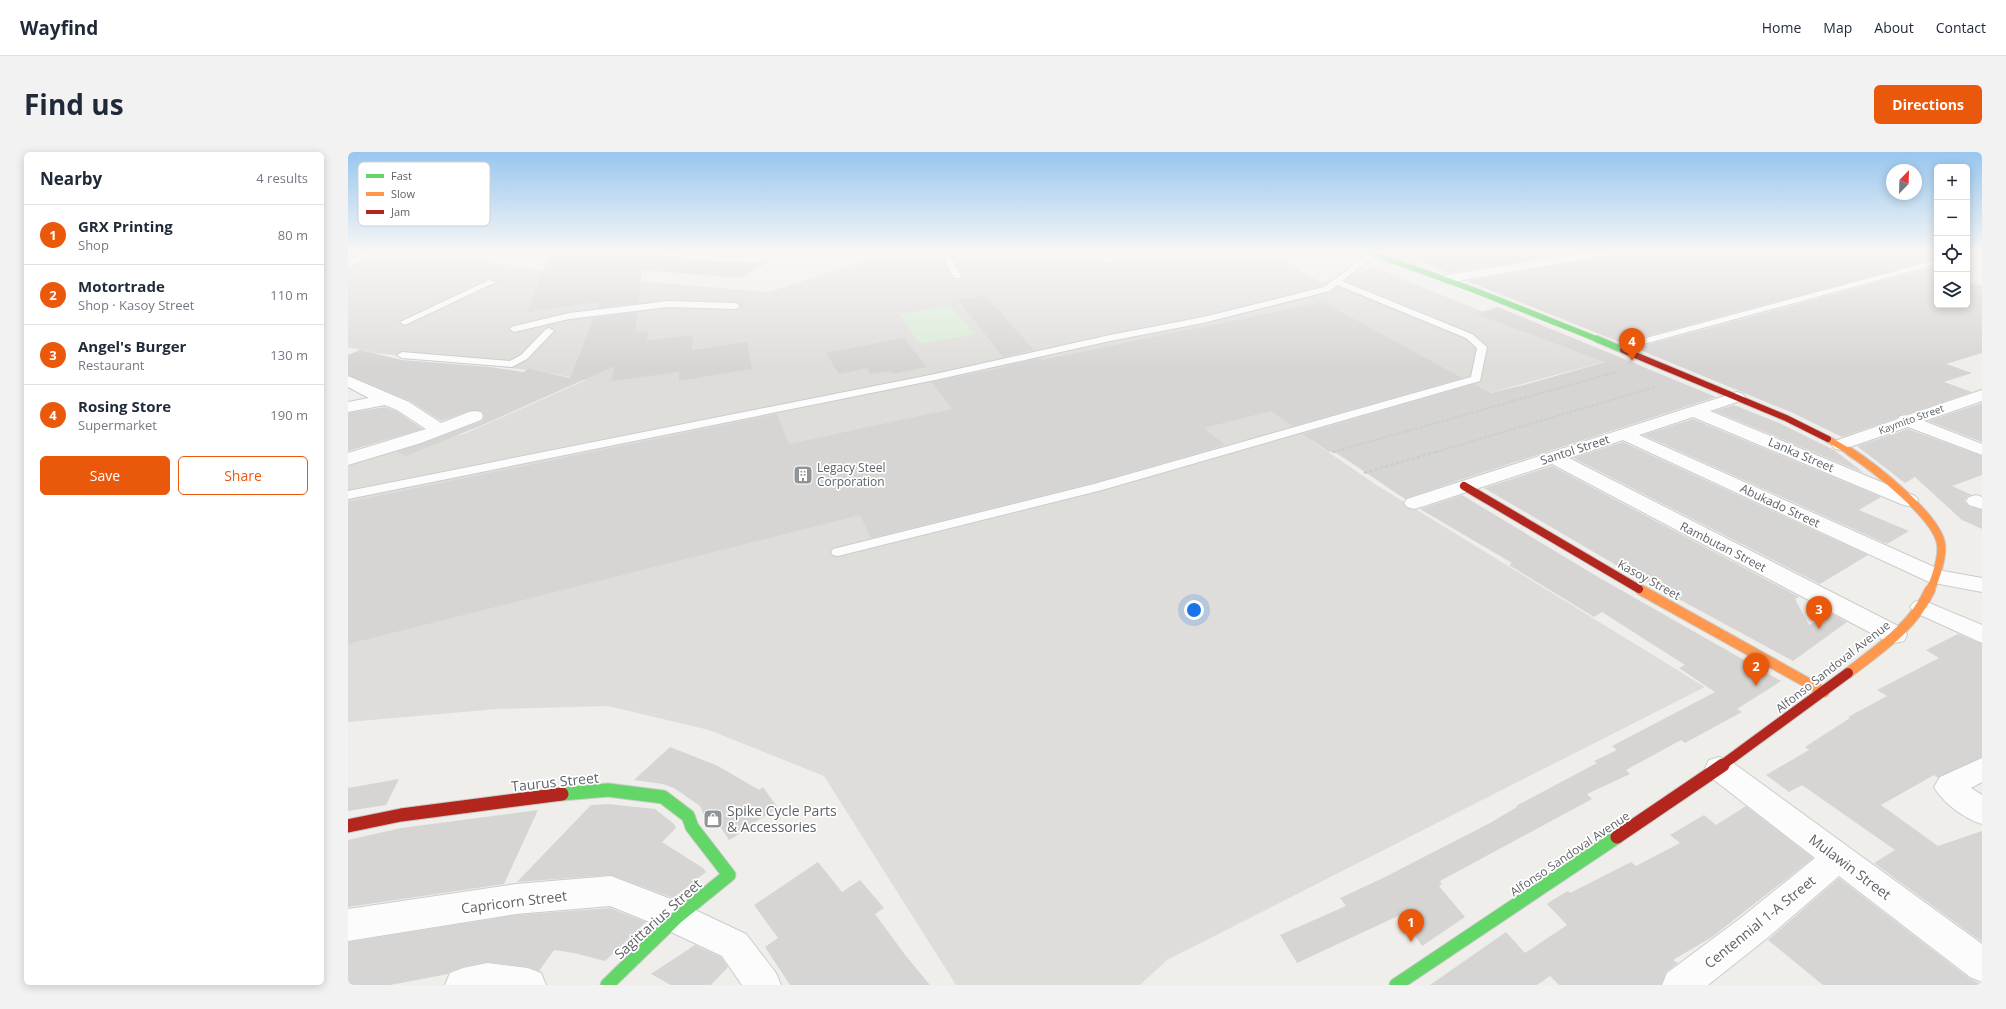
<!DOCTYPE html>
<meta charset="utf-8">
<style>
body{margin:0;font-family:"Open Sans",sans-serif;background:#f2f2f3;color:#1f2937}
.controls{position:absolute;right:12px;top:12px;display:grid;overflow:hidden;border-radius:6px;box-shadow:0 2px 10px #0003}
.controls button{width:36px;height:36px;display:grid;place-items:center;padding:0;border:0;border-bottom:1px solid #e0e1e3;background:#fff;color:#1f2937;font:20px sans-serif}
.compass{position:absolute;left:1538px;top:12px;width:36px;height:36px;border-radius:50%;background:#fff;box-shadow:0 2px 10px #0003;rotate:23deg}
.you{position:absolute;left:846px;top:458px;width:14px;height:14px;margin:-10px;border:3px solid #fff;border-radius:50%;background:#1a73e8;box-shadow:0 0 0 6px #1a73e833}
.badge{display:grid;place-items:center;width:26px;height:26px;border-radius:50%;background:#ea580c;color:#fff;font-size:13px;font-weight:700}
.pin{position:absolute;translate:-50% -33px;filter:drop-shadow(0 1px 2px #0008)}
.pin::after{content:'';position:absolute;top:21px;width:14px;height:12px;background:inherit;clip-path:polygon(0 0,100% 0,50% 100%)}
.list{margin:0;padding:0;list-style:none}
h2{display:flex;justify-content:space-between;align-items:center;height:52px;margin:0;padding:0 16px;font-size:17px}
h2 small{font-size:13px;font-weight:400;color:#747a83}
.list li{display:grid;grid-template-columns:26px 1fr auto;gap:12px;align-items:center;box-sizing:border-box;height:60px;padding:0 16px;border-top:1px solid #e0e1e3}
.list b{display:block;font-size:15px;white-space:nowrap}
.list p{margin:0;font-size:13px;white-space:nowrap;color:#747a83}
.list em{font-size:13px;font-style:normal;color:#747a83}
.actions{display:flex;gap:8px;padding:12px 16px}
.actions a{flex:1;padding:9px 0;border:1px solid #ea580c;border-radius:6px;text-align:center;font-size:14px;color:#ea580c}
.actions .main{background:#ea580c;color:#fff}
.icon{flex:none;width:22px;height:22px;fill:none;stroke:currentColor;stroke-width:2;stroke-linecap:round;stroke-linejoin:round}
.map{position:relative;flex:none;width:1634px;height:833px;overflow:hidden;border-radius:6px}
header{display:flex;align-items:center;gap:24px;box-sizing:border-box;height:56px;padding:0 20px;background:#fff;border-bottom:1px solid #e0e1e3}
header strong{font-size:19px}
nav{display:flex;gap:22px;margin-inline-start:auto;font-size:14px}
.intro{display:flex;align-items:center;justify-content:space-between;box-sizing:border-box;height:96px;padding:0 24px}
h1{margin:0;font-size:28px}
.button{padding:10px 18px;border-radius:6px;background:#ea580c;color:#fff;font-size:14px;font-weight:700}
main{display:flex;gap:24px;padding:0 24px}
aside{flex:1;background:#fff;border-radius:6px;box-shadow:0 2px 10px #0003}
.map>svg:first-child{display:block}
.industrial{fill:#dfddda}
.green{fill:#d8ebd6}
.building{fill:#d6d5d3}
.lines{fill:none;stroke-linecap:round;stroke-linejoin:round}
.lane-casing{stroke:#cbcccc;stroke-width:2}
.street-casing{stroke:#cbcccc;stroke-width:2}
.fast-far2-casing{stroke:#cacacb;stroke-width:6}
.fast-far1-casing{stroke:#cacacb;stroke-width:8}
.fast-casing{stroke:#cacacb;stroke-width:15}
.slow-far2-casing{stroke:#cacacb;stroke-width:8}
.slow-far1-casing{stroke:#cacacb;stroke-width:10}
.slow-casing{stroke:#cacacb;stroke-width:12}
.jam-far3-casing{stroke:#cacacb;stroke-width:8}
.jam-far2-casing{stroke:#cacacb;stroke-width:10}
.jam-far1-casing{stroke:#cacacb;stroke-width:12}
.jam-casing{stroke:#cacacb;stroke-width:15}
.path-far1{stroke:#cacfcc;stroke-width:2;stroke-dasharray:3 1.5;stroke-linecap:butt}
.path{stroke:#cacfcc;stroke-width:2.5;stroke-dasharray:3.5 2;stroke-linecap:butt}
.lane{fill:#fdfcfc;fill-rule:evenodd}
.street{fill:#fdfcfc;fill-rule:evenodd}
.fast-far2{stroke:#63d668;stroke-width:5.5}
.fast-far1{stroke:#63d668;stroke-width:6}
.fast{stroke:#63d668;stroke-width:13}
.slow-far2{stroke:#ff974d;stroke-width:6}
.slow-far1{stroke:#ff974d;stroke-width:8}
.slow{stroke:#ff974d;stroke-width:10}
.jam-far3{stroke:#b3261e;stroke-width:6}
.jam-far2{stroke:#b3261e;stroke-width:8}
.jam-far1{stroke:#b3261e;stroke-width:10}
.jam{stroke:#b3261e;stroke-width:13}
.labels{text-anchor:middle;stroke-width:3.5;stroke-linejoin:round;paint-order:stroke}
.far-street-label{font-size:10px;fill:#5f6368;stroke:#fff}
.street-label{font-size:12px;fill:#5f6368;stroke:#fff}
.poi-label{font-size:12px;fill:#5f6368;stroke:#fff;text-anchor:start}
.near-street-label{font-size:14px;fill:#5f6368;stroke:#fff}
.near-poi-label{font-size:14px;fill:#5f6368;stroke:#fff;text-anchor:start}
.key{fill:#fff;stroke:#cfd0d2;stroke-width:1}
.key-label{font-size:11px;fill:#5f6368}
</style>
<header>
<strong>Wayfind</strong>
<nav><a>Home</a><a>Map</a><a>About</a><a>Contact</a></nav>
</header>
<div class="intro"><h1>Find us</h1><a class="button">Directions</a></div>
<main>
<aside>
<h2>Nearby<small>4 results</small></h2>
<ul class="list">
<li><span class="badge">1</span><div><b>GRX Printing</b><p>Shop</p></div><em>80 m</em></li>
<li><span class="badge">2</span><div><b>Motortrade</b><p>Shop · Kasoy Street</p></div><em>110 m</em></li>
<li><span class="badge">3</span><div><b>Angel's Burger</b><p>Restaurant</p></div><em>130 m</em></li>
<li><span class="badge">4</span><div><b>Rosing Store</b><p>Supermarket</p></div><em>190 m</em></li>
</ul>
<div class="actions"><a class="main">Save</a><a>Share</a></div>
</aside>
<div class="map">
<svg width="1634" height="833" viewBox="0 0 1634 833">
<rect width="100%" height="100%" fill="#efeeea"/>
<g class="industrial">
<polygon points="0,99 84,99 160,114 248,126 421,140 550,99 919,99 972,130 1026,116 1259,209 964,289 1030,334 1357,535 819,808 792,833 608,833 476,624 361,578 260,554 150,557 0,570 0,306 116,282 238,228 188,219 27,201 0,195"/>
<polygon points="1029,99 1156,99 1067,113"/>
</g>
<polygon class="green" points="602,154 627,182 572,192 551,162"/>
<g class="building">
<polygon points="219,99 281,99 286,102 367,110 408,112 424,108 393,126 294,118 290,151 249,156 252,150 179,160 199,109"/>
<polygon points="321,99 439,99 406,104"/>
<polygon points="1054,99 1235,99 1100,121"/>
<polygon points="1274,99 1589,99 1589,107 1274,191 1119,129 1267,103"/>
<polygon points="1589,114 1589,118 1582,120 1589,122 1589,153 1619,153 1619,130 1634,134 1634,201 1598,212 1624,221 1596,230 1624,240 1560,262 1552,263 1549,266 1494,285 1445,261 1287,196"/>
<polygon points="636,144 645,154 647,154 686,198 655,205 610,148"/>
<polygon points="975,150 1114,226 945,274 923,259 856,276 877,293 746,331 523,386 512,363 0,492 0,350 429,262 441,292 604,257 584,230 662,214 661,213 693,206 694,208"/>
<polygon points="1150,155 1368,245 1109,329 1057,347 999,308 985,299 981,300 955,282 1126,232 1142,241 1176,233 1257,210 1128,162"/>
<polygon points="289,160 287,180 301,179 298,189 345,183 344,198 399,190 404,217 331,229 331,220 263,229 267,214 132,274 58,304 49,300 134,269 136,265 134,259 121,259 93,269 62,249 0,223 0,203 12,198 54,208 142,215 175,220 181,217 222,226 246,166"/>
<polygon points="556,186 578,215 545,222 542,219 522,222 519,216 491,222 478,201"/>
<polygon points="1634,251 1634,290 1580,269"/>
<polygon points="1386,253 1431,271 1486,298 1516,321 1366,259"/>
<polygon points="37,255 48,259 75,277 0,299 0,261"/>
<polygon points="1345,267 1533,345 1511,358 1561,379 1539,392 1295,283"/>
<polygon points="1560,277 1634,304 1634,323 1604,334 1624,343 1620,344 1616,349 1621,354 1634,358 1634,377 1614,368 1567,325 1557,331 1509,294"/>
<polygon points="1275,290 1520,403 1472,432 1225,306"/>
<polygon points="1204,314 1451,445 1447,447 1461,473 1484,462 1499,470 1445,509 1268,413 1136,336"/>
<polygon points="1114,343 1250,425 1433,529 1389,557 1394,560 1337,591 1333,588 1278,618 1282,622 1239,642 1244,647 1092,729 1094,732 1091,734 1117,765 1074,794 1052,763 949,811 932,783 998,754 992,746 1033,727 1142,671 1169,655 1168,654 1249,611 1246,609 1269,598 1264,594 1367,540 1331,516 1337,513 1254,460 1246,465 1161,413 1164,411 1072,357"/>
<polygon points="1610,482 1634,492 1634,605 1590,626 1586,623 1533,653 1590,694 1634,679 1634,790 1526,711 1547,698 1454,633 1441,640 1418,623 1461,598 1457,595 1502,566 1500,565 1539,544 1529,538 1591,506 1578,498"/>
<polygon points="322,595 370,614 411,638 415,635 430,656 405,671 407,673 381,688 369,670 355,661 352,654 326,636 315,632 286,628"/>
<polygon points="51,627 38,653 0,659 0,636"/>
<polygon points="260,652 307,657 326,672 328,676 314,690 355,716 358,720 325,746 263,723 169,730 243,653"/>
<polygon points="1398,654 1465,706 1364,785 1325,808 1330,811 1318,820 1313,833 1211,833 1202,824 1189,833 1082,833 1158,780 1177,801 1219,773 1199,752 1206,747 1220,739 1222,741 1283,710 1288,714 1332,691 1322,683 1356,663 1368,673"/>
<polygon points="190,658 156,732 0,755 0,688 53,676"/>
<polygon points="470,710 494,740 512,728 536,756 527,762 558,804 582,833 442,833 417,795 430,786 406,753"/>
<polygon points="1491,726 1621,826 1634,833 1475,833 1420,788"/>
<polygon points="262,756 298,770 257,809 226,801 206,798 191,819 180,815 139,810 114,815 101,820 100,822 42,833 0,833 0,790 168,763"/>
<polygon points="347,793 373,805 380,815 363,833 323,833 303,822"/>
</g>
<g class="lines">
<g class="lane-casing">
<g id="lane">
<polygon points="18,99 27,99 20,106 0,115 0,110"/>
<path d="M282,99c42,0 82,7 124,7 16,0 32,-7 49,-7l-47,11 -41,-1 -81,-8z"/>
<polygon points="592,99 600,99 613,124 612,126 606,126"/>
<polygon points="751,99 759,99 766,108 765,110 759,110"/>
<polygon points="1624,99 1634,99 1634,101 1619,105 1619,101"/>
<polygon points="1023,100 1030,102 994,129 1124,182 1139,195 1132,229 754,338 490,404 485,403 483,400 485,397 746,332 1123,225 1129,196 1118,186 989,133 982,139 855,171 762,189 587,228 0,347 0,339 587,222 762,183 855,165 976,135"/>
<polygon points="1589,108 1589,112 1274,198 1271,199 1266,196 1268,194"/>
<polygon points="141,128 148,130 59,172 56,173 52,170"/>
<polygon points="320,149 388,151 392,154 388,157 320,155 221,167 166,180 162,177 163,175 221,161"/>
<polygon points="201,176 206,179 204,181 179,207 164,215 54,206 49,203 54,200 162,209 173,203 198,177"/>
</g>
</g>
<g class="street-casing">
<g id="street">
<polygon points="1245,99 1273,99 1267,102 1098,131 1092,127 1098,123"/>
<polygon points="0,224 61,250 93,271 121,260 127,259 133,260 135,264 133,268 73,291 0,313 0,301 78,277 49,258 37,253 0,260 0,250 21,246 0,235"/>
<polygon points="1634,238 1634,249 1576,269 1634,292 1634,303 1560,275 1493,298 1487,297 1484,293 1487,289 1550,267 1552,264 1560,263"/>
<polygon points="1389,240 1395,242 1397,245 1395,248 1362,259 1567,344 1570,348 1567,352 1560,354 1553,352 1345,265 1291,283 1595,419 1634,426 1634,440 1581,430 1275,288 1221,306 1556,477 1559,483 1556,489 1547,491 1538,489 1204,312 1073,355 1066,357 1059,355 1056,351 1059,347"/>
<polygon points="1628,343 1634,345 1634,357 1621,353 1618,349 1621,345"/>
<polygon points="1574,448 1634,473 1634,491 1566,460 1562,455 1566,450"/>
<polygon points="1371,605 1381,608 1634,792 1634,830 1622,825 1491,724 1418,787 1360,833 1314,833 1319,821 1394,765 1467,706 1361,624 1357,616 1361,608"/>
<path d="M1634,606v24l-11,6 11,7v29c-17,-5 -39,-21 -48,-37l6,-10z"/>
<polygon points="263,724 328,749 398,782 428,821 433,833 394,833 374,804 304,771 262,754 168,762 0,789 0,757 168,732"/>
<polygon points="139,811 180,816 193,821 198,833 97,833 102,821 115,816"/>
</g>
</g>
<g class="fast-far2-casing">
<polyline id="fast-far2" points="1018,99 1126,138 1251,188"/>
</g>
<g class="fast-far1-casing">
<polyline id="fast-far1" points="1249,187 1275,198"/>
</g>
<g class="fast-casing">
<g id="fast">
<polyline points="214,642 260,638 315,645 340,664 344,675 381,723 328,766 259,833"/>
<polyline points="1048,833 1269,685"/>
</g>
</g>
<g class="slow-far2-casing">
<polyline id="slow-far2" points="1480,287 1502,300"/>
</g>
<g class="slow-far1-casing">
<g id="slow-far1">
<path d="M1501,299c23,15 88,65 92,93 2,13 -6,35 -11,47"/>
<polyline points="1291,437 1295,439"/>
</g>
</g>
<g class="slow-casing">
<g id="slow">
<polyline points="1293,438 1476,540"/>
<path d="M1500,521c30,-23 66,-47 82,-83"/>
</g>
</g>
<g class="jam-far3-casing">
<polyline id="jam-far3" points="1275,198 1438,266 1480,287"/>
</g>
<g class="jam-far2-casing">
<polyline id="jam-far2" points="1116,334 1291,437"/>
</g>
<g class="jam-far1-casing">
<polyline id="jam-far1" points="1373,614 1500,521"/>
</g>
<g class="jam-casing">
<g id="jam">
<polyline points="0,674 53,663 214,642"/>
<polyline points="1269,685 1375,613"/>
</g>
</g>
<g class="path-far1">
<polyline points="985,300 1268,220"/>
<polyline points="1088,300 1307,235"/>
</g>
<g class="path">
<polyline points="984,300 989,299"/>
<polyline points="1016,321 1091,299"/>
</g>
<use href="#lane" class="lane"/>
<use href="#street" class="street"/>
<use href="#fast-far2" class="fast-far2"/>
<use href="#fast-far1" class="fast-far1"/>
<use href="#fast" class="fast"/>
<use href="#slow-far2" class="slow-far2"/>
<use href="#slow-far1" class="slow-far1"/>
<use href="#slow" class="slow"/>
<use href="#jam-far3" class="jam-far3"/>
<use href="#jam-far2" class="jam-far2"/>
<use href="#jam-far1" class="jam-far1"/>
<use href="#jam" class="jam"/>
</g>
<linearGradient id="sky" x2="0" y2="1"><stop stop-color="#97c6ef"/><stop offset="0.46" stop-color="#f8f7f6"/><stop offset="1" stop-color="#f8f7f6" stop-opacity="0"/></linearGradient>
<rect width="1634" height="216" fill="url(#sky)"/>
<defs>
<g id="building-square" transform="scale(1)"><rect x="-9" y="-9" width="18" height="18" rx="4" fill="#919496" stroke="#fff"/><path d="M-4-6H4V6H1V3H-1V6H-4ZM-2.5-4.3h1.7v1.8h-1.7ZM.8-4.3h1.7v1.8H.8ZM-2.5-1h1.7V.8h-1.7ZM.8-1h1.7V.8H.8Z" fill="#fff"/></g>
<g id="shop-square" transform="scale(1)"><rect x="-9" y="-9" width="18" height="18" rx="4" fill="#919496" stroke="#fff"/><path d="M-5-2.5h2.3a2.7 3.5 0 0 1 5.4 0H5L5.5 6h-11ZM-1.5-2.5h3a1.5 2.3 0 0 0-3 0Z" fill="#fff"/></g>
</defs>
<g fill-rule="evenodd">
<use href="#building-square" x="455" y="323"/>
<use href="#shop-square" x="365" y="667"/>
</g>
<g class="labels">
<g class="far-street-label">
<text transform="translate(1563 267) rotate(-20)" y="4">Kaymito Street</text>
</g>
<g class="street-label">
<text transform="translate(1227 298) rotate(-18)" y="4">Santol Street</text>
<text transform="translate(1453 303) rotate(23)" y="4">Lanka Street</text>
<text transform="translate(1432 354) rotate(25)" y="4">Abukado Street</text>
<text transform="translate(1375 395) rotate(27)" y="4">Rambutan Street</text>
<text transform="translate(1301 428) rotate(29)" y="4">Kasoy Street</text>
<text transform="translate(1485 515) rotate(-38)" y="4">Alfonso Sandoval Avenue</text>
<text transform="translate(1222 702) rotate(-34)" y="4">Alfonso Sandoval Avenue</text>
</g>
<g class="poi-label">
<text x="469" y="320">Legacy Steel<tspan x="469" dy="14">Corporation</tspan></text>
</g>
<g class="near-street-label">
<text transform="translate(207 630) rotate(-6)" y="5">Taurus Street</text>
<text transform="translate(1502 715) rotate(37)" y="5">Mulawin Street</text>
<text transform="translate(166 750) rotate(-7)" y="5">Capricorn Street</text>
<text transform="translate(310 767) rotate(-42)" y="5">Sagittarius Street</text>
<text transform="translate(1412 770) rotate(-39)" y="5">Centennial 1-A Street</text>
</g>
<g class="near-poi-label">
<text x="379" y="664">Spike Cycle Parts<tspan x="379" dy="16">&amp; Accessories</tspan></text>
</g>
</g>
<rect x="10" y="10" width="132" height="64" rx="6" class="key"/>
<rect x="18" y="22" width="18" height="4" fill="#63d668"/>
<rect x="18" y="40" width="18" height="4" fill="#ff974d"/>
<rect x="18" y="58" width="18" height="4" fill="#b3261e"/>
<g class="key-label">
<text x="43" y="28">Fast</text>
<text x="43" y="46">Slow</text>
<text x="43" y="64">Jam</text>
</g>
</svg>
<div class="controls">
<button>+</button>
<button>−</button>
<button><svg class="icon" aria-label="locate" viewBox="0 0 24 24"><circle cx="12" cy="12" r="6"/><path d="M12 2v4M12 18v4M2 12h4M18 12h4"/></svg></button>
<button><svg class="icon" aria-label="layers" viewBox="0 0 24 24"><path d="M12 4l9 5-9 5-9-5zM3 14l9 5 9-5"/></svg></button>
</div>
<svg class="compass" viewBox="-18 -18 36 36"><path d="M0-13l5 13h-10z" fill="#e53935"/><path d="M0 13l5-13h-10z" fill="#747a83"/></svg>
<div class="you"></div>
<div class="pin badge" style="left:1063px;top:790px">1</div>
<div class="pin badge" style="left:1408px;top:534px">2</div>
<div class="pin badge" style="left:1471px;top:477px">3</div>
<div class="pin badge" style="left:1284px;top:209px">4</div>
</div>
</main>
